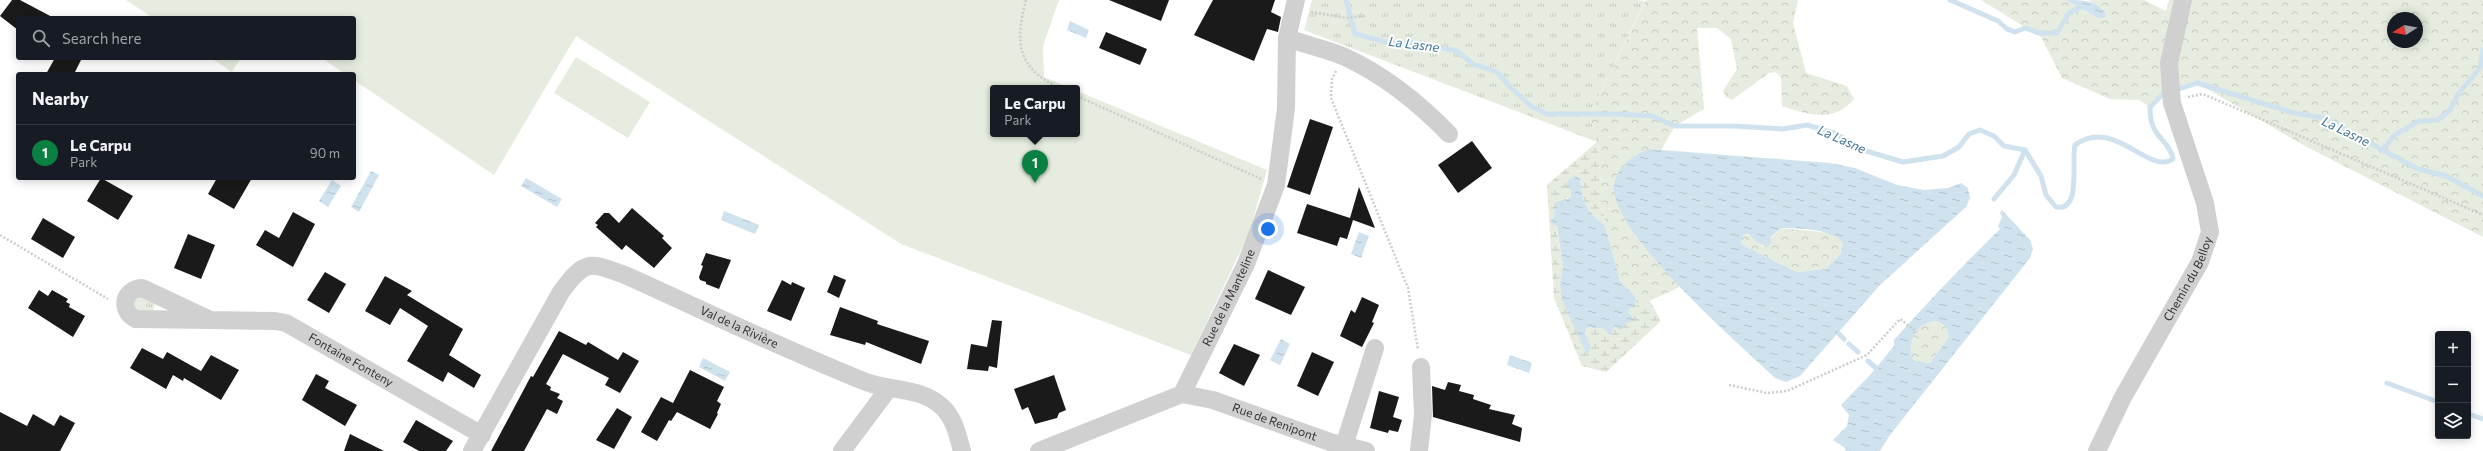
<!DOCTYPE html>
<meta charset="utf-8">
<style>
body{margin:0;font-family:Commissioner,sans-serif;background:#20242c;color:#f1f3f6}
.controls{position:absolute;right:12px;bottom:12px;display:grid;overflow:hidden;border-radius:4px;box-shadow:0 2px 10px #0003}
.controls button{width:36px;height:36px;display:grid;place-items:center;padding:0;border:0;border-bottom:1px solid #363941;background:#171b24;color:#f1f3f6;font:20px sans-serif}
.compass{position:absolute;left:2387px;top:12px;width:36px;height:36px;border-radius:50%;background:#171b24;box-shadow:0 2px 10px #0003;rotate:259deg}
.you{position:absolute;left:1268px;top:229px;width:14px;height:14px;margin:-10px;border:3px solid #fff;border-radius:50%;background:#1a73e8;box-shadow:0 0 0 6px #1a73e833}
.badge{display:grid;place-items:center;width:26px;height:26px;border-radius:50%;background:#0b8043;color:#fff;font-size:13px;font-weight:700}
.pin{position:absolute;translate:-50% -33px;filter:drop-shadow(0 1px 2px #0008)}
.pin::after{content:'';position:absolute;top:21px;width:14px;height:12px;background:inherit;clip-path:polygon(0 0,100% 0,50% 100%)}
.popup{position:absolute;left:990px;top:85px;width:90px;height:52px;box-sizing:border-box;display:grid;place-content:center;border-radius:4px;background:#171b24;filter:drop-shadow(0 1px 3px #0005);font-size:13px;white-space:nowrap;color:#9ea1a6}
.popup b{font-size:15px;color:#f1f3f6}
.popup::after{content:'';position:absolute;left:50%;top:100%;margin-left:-8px;border:8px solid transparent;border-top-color:#171b24}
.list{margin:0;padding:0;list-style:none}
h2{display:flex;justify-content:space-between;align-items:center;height:52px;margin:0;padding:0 16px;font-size:17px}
h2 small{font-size:13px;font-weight:400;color:#9ea1a6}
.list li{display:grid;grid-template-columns:26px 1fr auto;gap:12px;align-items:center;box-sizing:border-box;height:56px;padding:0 16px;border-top:1px solid #363941}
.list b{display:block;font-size:15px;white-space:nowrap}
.list p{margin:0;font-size:13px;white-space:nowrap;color:#9ea1a6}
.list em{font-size:13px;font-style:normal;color:#9ea1a6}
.icon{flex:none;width:22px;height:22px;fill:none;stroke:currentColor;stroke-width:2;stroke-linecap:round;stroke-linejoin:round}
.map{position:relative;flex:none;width:2483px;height:451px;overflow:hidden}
.search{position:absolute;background:#171b24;box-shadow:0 2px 10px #0003;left:16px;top:16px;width:340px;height:44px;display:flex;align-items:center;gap:10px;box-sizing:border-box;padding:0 14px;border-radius:4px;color:#9ea1a6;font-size:15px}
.panel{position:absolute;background:#171b24;box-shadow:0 2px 10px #0003;left:16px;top:72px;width:340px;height:108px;border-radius:4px}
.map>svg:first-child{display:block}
.grass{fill:url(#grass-tufts)}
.forest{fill:url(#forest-crowns);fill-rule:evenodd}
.wetland{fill:url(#wetland-marsh)}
.green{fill:#e6ecdf}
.water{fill:url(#water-ripples);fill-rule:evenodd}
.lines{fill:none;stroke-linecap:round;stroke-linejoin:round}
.stream{stroke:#cfe2ee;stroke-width:5}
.building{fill:#1a1a1a}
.path{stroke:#cdcdcd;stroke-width:2.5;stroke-dasharray:2 2;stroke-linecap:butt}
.minor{stroke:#d0d0d0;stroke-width:18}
.labels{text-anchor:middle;stroke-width:4;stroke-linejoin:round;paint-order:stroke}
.street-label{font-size:12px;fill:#333;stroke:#fff}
.water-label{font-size:13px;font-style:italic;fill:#3f7597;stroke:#fff}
</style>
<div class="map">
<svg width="2483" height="451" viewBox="0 0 2483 451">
<defs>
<pattern id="grass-tufts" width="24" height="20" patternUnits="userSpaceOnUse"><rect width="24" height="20" fill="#e6ecdf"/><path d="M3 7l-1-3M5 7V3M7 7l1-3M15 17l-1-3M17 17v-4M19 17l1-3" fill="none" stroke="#c6cbc0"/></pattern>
<pattern id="forest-crowns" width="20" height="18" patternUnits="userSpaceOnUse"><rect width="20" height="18" fill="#e6ecdf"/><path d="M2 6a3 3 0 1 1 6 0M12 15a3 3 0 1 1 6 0" fill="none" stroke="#c6cbc0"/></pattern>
<pattern id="wetland-marsh" width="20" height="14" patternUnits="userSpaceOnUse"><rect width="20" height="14" fill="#e6ecdf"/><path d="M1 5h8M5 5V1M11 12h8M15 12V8" fill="none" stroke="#c6cbc0"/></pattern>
<pattern id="water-ripples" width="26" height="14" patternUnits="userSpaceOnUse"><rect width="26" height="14" fill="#cfe2ee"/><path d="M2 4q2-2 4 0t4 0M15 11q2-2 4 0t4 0" fill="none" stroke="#b2c2cd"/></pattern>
</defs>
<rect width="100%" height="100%" fill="#fff"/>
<g class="grass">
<polygon points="1312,0 1637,0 1645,1 1590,114 1597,142 1304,30"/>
<polygon points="138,295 156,299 152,314 138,313 133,303"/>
</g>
<g class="forest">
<path d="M1646,0h152l-5,23 13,50 41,13 7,13c-20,24 -45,16 -72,7l-1,-28 -5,-6 -7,1 -37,27 -6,-3 -3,-6 14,-22 -6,-30 -14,-11h-20l7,81 -29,17 -14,24c-25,-3 -36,12 -46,33l20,52 45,52 -44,20 -1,-11 -15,-15 -15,-56 -8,-83 -7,-28z"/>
<path d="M1981,0h85l32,18 5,-10 -15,-8h56l22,11 3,-11h314v237l-180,-92 -106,-62 -34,11 -13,13 -11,-7 -29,-1 -48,-21 -21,-41zM2393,18h24v24h-24z"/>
<polygon points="1781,228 1831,233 1840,238 1843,243 1841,253 1826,269 1797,272 1742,245 1741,241 1744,234 1749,234 1763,247"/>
<path d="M1934,321c10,2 13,6 15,16l-19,26 -16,-2c-9,-17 1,-37 20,-40z"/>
</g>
<path class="wetland" d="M1597,142l8,83c-20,-14 -22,-23 -25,-46l-9,11v7l-6,1 -11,13 9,57 -3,14 26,72 5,-7 -6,-14 2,-6 17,2 30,-10 -6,-7 2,-4 20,-7 11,20 -55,51 -24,-6 -28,-68 -7,-113z"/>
<g class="green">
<polygon points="126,0 1059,0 1043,46 1044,77 1070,88 993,88 993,134 1077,134 1077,91 1267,170 1249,233 1191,355 901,244 576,36 494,175 354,80 354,74 345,74 322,58 354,58 354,18 153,18"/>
<polygon points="576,57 650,102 628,138 554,93"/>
<polygon points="211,58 241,58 232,72"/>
</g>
<g class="water">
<path d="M2066,0c15,0 33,0 40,14l-2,4h-6z"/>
<polygon points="1070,21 1089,30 1086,38 1067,30"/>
<path d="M1649,149l181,14 25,5 42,17 27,5 24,-2 13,-5 7,5 2,10 -4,9 -86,78 -80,91 -14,6 -11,-4c-37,-35 -158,-140 -161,-188 -1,-20 19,-36 35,-41zM1781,228c16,0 53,1 62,15l-2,10 -15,16 -29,3 -55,-27 -1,-4 3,-7h5l9,9 8,4 4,-2 1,-8z"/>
<polygon points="371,171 379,175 359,212 351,207"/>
<path d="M1576,176l4,3c3,23 5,32 25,46l15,56 15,15 1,11 -6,1 -2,4 7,8 -9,3 -5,7 -7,-3 -4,8 -6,-6 -17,-2 -2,6 6,14 -4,8 -25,-55 -2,-18 3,-14 -6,-42 -5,-2 -1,-4 3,-2 1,-15 16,-6v-7l-5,-4 3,-7z"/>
<polygon points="526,178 562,199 557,207 521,186"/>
<polygon points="332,180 341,186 328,207 319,201"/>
<path d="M2002,210l28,30 3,9 -3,9 -140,177 -10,16h-34l-2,-4 -11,-7 14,-14 2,-11 -8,-10 30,-31 23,-28v-6c34,-38 69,-75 106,-111l-2,-3 4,-9 -2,-4zM1934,321c10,2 13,6 15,16l-19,26 -16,-2c-9,-17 2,-37 20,-40z"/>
<polygon points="724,211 759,225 755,234 721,220"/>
<polygon points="1359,232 1369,236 1361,258 1351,254"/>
<polygon points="1281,339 1290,344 1280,365 1270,360"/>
<polygon points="1510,355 1532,363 1529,373 1507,365"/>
<polygon points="703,358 730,372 725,381 699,367"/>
</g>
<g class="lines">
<g class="stream">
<path d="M1346,0l9,34 35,9h31l36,8 16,13 24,8 13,15 21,19 16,8h70l35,2 23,10h58l50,3 24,-4 27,8 32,18 37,11 40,-6 16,-9 10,-13 11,-4 14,6 10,10 21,4 16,26 5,19 10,12c26,5 15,-46 19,-62 39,-29 74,31 98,14 -2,-12 -11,-18 -17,-27 -5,-7 -6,-16 -6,-25l13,-13"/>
<polyline points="1950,0 1998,21 2007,29 2015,32 2025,28 2039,33 2057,33 2069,13 2079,8"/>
<polyline points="2179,89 2197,83 2294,113 2324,118 2418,169 2446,176 2483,196"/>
<polyline points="2381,151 2395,135 2419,121 2438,120 2450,110 2458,94 2480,68 2483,50"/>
<polyline points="1994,199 2014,175 2025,150"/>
<polyline points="1839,334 1844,339"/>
<polyline points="1849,344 1858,352"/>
<polyline points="1868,361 1876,368"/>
<polyline points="2387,383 2438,402"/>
<polyline points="2468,414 2483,419"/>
</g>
</g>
<g class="building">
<polygon points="12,0 20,0 54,18 18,18 18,30 0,16"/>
<polygon points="1109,0 1169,0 1161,21"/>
<polygon points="1213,0 1275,0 1271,12 1281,17 1278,32 1267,29 1254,61 1194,35"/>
<polygon points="1106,32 1147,49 1140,65 1099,48"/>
<polygon points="55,58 82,58 74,74 46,74"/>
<polygon points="1310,119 1333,127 1310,195 1287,187"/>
<polygon points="1472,141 1492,168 1458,193 1438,165"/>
<polygon points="101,178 133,196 118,220 87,201"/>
<polygon points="217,178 252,178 234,209 208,194"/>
<polygon points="1359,187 1375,228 1353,220 1347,239 1340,237 1337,246 1297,233 1307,204 1350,218"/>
<polygon points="632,208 664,236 662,238 672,248 654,268 626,245 622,250 596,227 598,225 595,223 604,213 609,213 619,223"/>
<polygon points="293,212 315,224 293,267 256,245 265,230 279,238"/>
<polygon points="43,218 75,237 63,258 31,239"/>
<polygon points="188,234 215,245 201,279 174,268"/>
<polygon points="706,253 731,260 719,289 706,284 706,282 700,280 699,277 703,266 701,265"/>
<polygon points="1268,270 1305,287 1291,315 1255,299"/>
<polygon points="325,272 346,284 329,313 307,300"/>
<polygon points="834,275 846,280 839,298 827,292"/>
<polygon points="385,276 412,291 407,295 463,329 449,355 481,375 474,388 448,372 443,382 407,361 428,326 400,308 390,325 365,311"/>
<polygon points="782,280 791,285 792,282 805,288 791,321 767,311"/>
<polygon points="39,290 48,296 52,290 68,299 66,302 70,304 69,307 85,316 73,337 28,308"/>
<polygon points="1362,297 1379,305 1372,322 1374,323 1362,347 1340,336 1351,310 1355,313"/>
<polygon points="840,307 878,321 877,324 929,341 921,364 866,342 865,345 830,335"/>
<polygon points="992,320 1002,321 997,368 989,366 988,371 967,369 971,344 987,347"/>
<polygon points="559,331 586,345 588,342 618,360 623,352 639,361 620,393 605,385 609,378 563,354 546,384 551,387 550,390 560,394 557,398 563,401 557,414 547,409 524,451 491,451 531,376 533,377"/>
<polygon points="1234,344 1260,355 1244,386 1219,373"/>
<polygon points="142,348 163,359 167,352 201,371 211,355 239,370 221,400 184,378 183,381 173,375 166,389 130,368"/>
<polygon points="1312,352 1334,362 1318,396 1297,386"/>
<polygon points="690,370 724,387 717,401 721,404 717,413 718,414 710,429 677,412 671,421 669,420 657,441 641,432 661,397 673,403"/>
<polygon points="316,374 329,381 325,388 357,405 345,426 302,400"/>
<polygon points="1054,375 1066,410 1059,413 1057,418 1035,424 1028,407 1022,410 1014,389"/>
<polygon points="1448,382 1461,385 1459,391 1474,395 1473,399 1491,405 1489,409 1515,415 1512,424 1522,428 1520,442 1433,417 1432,386 1445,390"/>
<polygon points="1379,391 1399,397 1393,417 1402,420 1398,432 1389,430 1388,433 1370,428"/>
<polygon points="617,408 632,417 614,449 596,440"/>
<polygon points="0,412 27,426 33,414 54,426 60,415 75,423 60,451 0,451"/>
<polygon points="416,420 453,441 446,451 419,451 403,442"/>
<polygon points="350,434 384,451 344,451"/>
</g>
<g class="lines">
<g class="path">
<path d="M1026,0c-11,42 -10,68 34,88"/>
<polyline points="1311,12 1346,18 1365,16"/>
<polyline points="1336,71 1332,79 1331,98 1408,288 1418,350"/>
<polyline points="1077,96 1261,179"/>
<polyline points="2188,97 2203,94 2483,215"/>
<polyline points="0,235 108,299"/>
<polyline points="1729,385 1767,393 1787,391 1867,355 1900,319 1917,332"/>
</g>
<g class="minor">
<path d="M1287,38c19,7 40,11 58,19 41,19 73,45 104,77"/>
<path id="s1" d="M210,320l-74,-1c-17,-8 -13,-30 6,-31l68,32 65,1 11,2 196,112"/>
<path id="s2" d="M1182,394l31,6 117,42 36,9"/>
<polyline points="1344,446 1375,348"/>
<path id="s3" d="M472,451l89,-159c24,-33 28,-30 64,-17 80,36 160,75 241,107 22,8 50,6 70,20 17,11 21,30 26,49"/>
<polyline points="842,451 889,388"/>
<path id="s4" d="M1039,451l143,-57 64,-130 30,-79 10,-77 1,-70 9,-38"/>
<polyline points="1419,451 1423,415 1421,367"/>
<path id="s5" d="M2097,451l26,-54 77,-135 10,-30 -5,-29 -33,-100 -3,-40 14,-63"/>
</g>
</g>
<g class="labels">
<g class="street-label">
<text dy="4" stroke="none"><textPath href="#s5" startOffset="195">Chemin du Belloy</textPath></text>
<text dy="4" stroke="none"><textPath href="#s4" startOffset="261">Rue de la Manteline</textPath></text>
<text dy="4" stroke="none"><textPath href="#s3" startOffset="384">Val de la Rivière</textPath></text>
<text dy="4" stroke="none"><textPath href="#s1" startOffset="345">Fontaine Fonteny</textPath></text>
<text dy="4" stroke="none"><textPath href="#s2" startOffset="97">Rue de Renipont</textPath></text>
</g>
<g class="water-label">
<text transform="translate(1414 44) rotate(7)" y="5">La Lasne</text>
<text transform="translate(2346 131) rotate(26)" y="5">La Lasne</text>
<text transform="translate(1842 139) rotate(24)" y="5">La Lasne</text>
</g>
</g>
</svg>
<div class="controls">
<button>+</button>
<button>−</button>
<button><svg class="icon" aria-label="layers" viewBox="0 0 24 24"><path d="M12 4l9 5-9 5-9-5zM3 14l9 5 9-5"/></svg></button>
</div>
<svg class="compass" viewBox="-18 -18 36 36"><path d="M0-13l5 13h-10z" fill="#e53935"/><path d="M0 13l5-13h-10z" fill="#9ea1a6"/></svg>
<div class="you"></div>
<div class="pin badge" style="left:1035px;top:183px">1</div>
<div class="popup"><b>Le Carpu</b>Park</div>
<div class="search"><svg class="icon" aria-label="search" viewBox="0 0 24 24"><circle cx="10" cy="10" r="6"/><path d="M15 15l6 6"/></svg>Search here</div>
<section class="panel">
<h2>Nearby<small></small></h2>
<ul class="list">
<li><span class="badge">1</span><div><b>Le Carpu</b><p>Park</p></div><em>90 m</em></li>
</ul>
</section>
</div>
